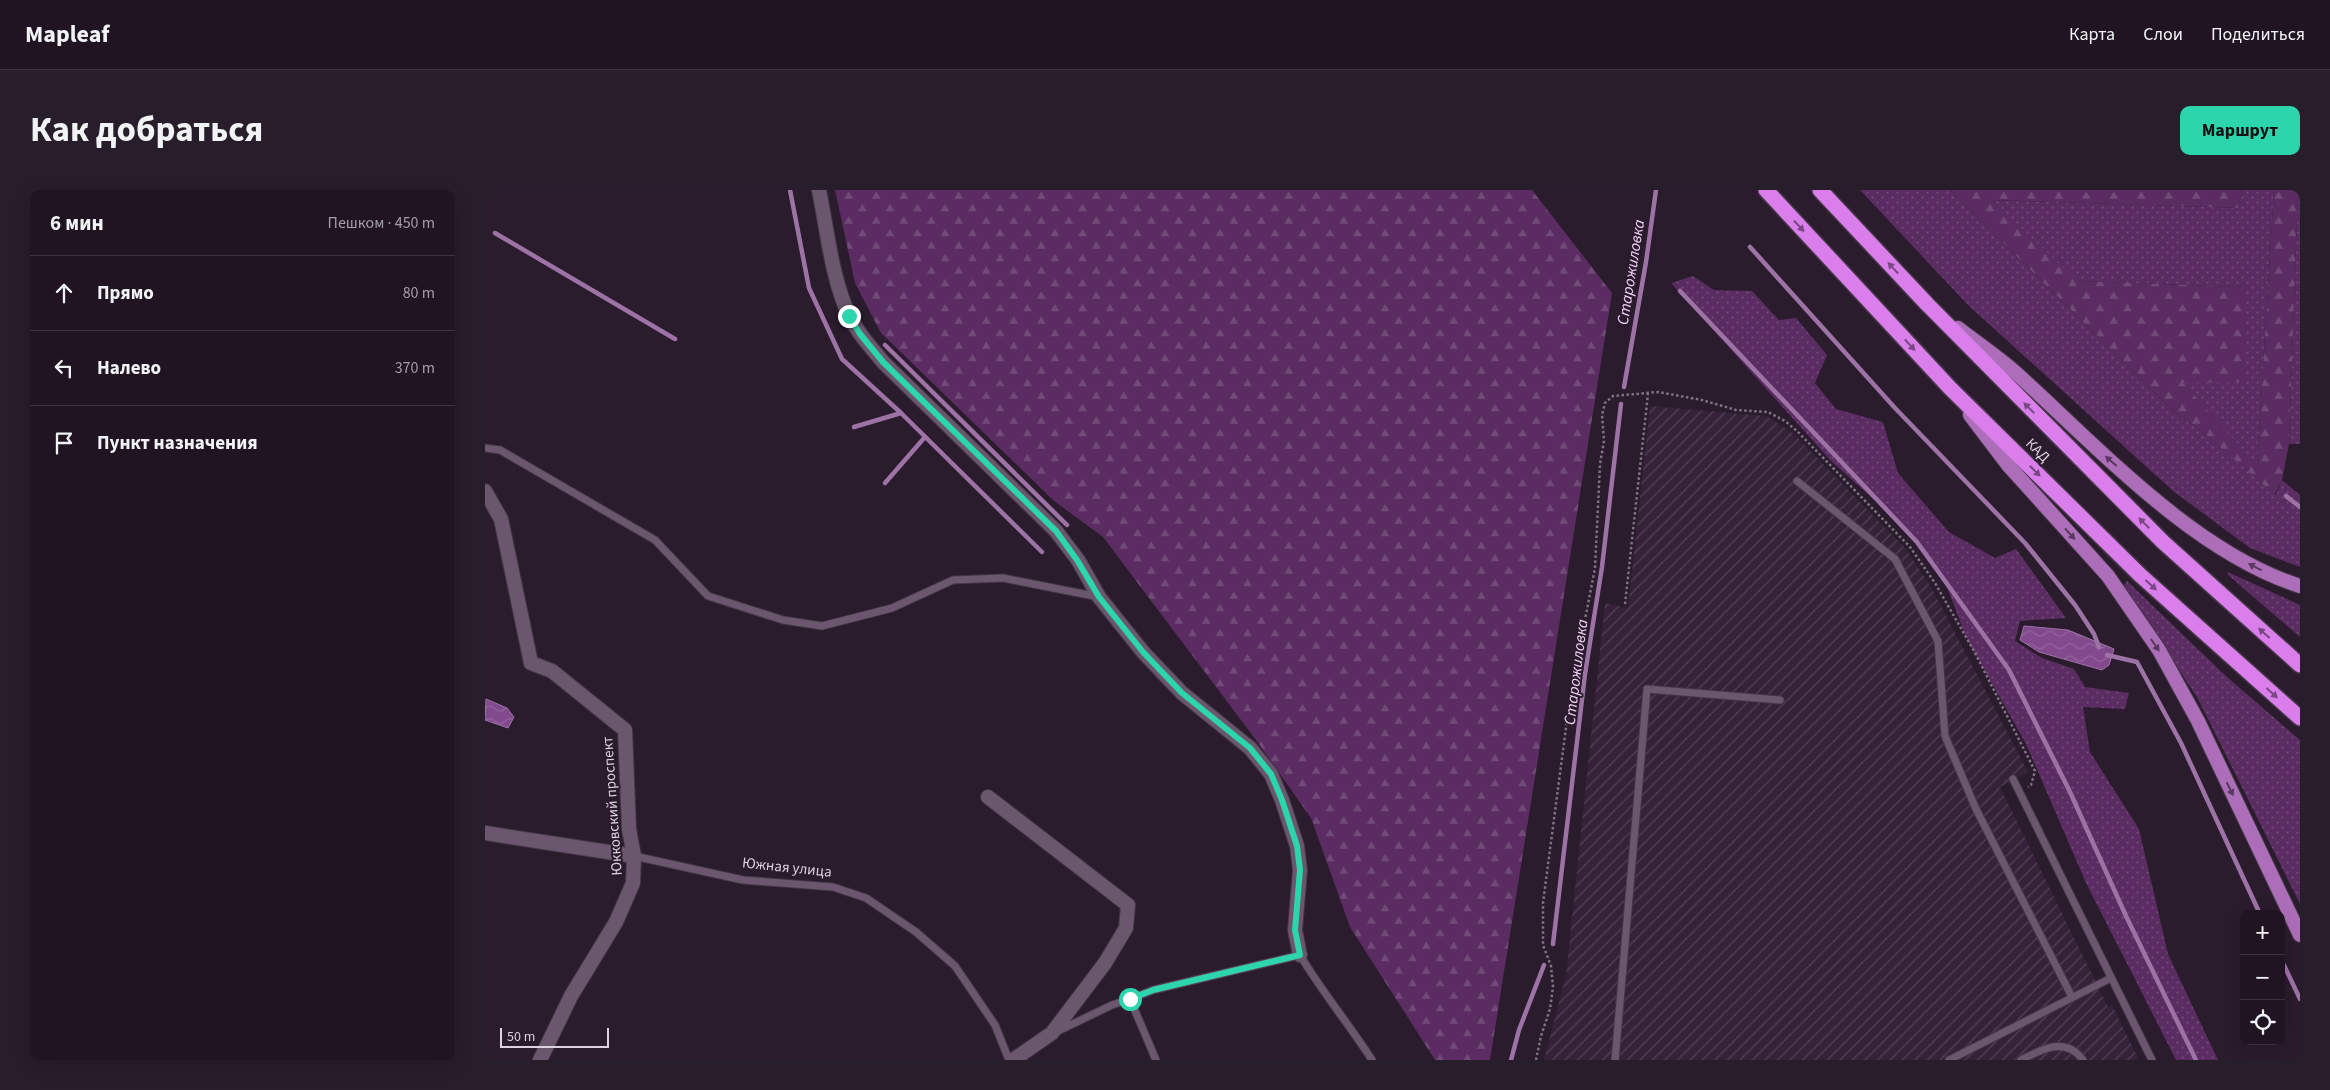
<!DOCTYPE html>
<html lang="ru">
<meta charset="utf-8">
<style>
body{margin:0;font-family:"Source Sans 3",sans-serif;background:#281d2a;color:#f1f3f6}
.controls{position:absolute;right:15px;bottom:15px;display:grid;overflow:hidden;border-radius:10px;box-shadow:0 5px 20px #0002}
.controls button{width:45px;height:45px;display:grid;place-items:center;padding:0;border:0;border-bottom:1px solid #3d3340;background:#201422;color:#f1f3f6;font:25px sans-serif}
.scale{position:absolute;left:15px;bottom:12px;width:109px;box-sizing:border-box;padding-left:5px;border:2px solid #ddd2df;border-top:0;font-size:14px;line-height:18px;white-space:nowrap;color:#ddd2df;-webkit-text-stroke:4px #2a1b2d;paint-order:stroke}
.stop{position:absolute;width:15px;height:15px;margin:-11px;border:4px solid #2cd5ab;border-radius:50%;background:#fff}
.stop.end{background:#2cd5ab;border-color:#fff;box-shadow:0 1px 5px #0008}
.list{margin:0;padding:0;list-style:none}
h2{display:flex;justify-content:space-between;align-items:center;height:65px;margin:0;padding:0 20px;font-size:21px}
h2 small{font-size:16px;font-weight:400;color:#a29ea5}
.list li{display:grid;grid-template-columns:32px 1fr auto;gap:15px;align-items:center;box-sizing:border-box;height:75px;padding:0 20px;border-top:1px solid #3d3340}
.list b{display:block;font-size:19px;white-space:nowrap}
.list em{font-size:16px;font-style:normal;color:#a29ea5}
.icon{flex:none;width:28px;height:28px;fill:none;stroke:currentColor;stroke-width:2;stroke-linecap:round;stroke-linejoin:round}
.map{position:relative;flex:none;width:1815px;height:870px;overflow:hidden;border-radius:10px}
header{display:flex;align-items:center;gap:30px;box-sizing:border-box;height:70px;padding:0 25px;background:#201422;border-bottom:1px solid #3d3340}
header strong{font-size:24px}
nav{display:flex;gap:28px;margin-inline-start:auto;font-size:18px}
.intro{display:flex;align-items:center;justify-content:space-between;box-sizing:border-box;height:120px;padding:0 30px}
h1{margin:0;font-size:35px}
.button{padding:12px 22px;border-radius:10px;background:#2cd5ab;color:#111;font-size:18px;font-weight:700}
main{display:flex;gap:30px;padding:0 30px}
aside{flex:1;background:#201422;border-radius:10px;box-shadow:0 5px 20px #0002}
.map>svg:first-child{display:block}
.industrial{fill:url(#industrial-furrows)}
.grass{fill:url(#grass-dots)}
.forest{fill:url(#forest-firs)}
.water{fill:url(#water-waves);stroke:#9d73a6}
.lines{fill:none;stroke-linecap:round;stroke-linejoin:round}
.stream{stroke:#9d73a6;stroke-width:4.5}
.service-casing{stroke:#433645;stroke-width:9}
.minor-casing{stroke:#433645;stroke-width:16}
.primary-casing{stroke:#433645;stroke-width:16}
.motorway-casing{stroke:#433645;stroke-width:18}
.path{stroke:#807383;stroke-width:2.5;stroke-dasharray:2.5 2.5;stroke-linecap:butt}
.service{stroke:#6a576d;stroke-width:7}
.minor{stroke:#6a576d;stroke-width:14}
.primary{stroke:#ad6eb9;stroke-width:14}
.motorway{stroke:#da7eeb;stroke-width:15}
.oneway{fill:#794882}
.oneway2{fill:#58385e}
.route{stroke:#2cd5ab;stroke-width:6}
.labels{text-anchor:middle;stroke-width:4;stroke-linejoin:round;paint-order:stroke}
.street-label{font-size:15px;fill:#ddd2df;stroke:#2a1b2d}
.water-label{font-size:16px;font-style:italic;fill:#f1d2f7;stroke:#2a1b2d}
</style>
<header>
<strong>Mapleaf</strong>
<nav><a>Карта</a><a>Слои</a><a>Поделиться</a></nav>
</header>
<div class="intro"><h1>Как добраться</h1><a class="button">Маршрут</a></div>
<main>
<aside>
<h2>6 мин<small>Пешком · 450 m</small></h2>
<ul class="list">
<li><svg class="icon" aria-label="ahead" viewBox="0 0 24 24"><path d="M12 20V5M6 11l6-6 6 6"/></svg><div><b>Прямо</b></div><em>80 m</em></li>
<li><svg class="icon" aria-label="left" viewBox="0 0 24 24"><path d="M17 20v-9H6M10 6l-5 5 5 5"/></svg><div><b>Налево</b></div><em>370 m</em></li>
<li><svg class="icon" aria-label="arrive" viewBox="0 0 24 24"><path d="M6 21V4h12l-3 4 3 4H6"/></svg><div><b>Пункт назначения</b></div></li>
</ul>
</aside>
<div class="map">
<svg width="1815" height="870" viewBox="0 0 1815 870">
<defs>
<pattern id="industrial-furrows" width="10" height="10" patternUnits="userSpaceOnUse" patternTransform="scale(1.25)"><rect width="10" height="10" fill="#352239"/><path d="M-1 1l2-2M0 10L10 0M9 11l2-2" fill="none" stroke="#524155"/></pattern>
<pattern id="grass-dots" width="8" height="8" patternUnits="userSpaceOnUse" patternTransform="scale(1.25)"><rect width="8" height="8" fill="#5a2c62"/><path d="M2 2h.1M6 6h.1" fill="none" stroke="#714a78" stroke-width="1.8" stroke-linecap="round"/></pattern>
<pattern id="forest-firs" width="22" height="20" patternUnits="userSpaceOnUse" patternTransform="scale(1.25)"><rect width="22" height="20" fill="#5a2c62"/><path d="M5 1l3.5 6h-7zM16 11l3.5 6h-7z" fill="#714a78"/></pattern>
<pattern id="water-waves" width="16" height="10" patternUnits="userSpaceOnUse" patternTransform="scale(1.25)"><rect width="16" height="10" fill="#824a8d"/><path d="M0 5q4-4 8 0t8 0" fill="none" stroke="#93639d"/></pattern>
</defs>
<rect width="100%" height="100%" fill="#2a1b2d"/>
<polygon class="industrial" points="1165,216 1281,226 1308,243 1421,359 1446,397 1543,582 1515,597 1623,817 1627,815 1654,870 1059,870 1081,785 1120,413 1143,418"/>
<g class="grass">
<polygon points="1375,0 1465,0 1689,222 1718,242 1791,305 1797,290 1815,305 1815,377 1765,358 1688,301 1483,115"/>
<polygon points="1757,0 1789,0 1772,276 1697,192 1759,97 1591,91 1506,10 1753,18"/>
<polygon points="1813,0 1815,0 1815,254 1804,254"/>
<polygon points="1208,86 1229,100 1267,101 1294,130 1311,128 1342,165 1330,193 1351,219 1398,232 1413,283 1464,342 1510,368 1531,359 1581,428 1535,431 1530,451 1557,468 1589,479 1600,497 1644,503 1640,519 1598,517 1605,562 1654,639 1683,764 1733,870 1691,870 1601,693 1541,554 1481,447 1462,397 1414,332 1346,271 1186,93"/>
<polygon points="1743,382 1815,415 1815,447 1743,385"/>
<polygon points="1642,391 1742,487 1815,550 1815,714 1712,507 1638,396"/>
</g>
<g class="forest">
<polygon points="350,0 1047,0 1127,103 1005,870 950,870 865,737 826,628 771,550 618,347 569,311 396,143 370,93"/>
<polygon points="1465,0 1757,0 1753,18 1507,10 1592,91 1759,97 1760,192 1698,193 1772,275 1789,0 1813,0 1804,254 1797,290 1790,305 1718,242 1689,222"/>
</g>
<g class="water">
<polygon points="1539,436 1583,440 1629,459 1624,475 1617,480 1554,462 1535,450"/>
<polygon points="1,509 22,518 29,527 23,538 0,530"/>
</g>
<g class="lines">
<g class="stream">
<polyline points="305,0 324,98 357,169 416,223 557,362"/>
<polyline points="10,43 190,149"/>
<polyline points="1265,57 1410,218 1540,353 1590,415 1609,444 1614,457"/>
<polyline points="1195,101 1432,352 1524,480 1585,602 1641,726 1711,870"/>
<polyline points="400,155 582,335"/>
<polyline points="1139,197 1161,72 1171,0"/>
<polyline points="369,237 416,223"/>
<polyline points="400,293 440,247"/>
<polyline points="1801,306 1815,317"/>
<polyline points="1622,465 1652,472 1696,553 1775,724"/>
<polyline points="1068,754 1100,484 1117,377 1136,214"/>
<polyline points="1796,769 1815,809"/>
<polyline points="1026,870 1034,840 1059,775"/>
</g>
<g class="service-casing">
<g id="service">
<polyline points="0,258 15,260 170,350 223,406 298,430 337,436 407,418 468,390 518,388 614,407"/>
<polyline points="1312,291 1410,369 1453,451 1460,546 1491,619 1587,807"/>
<polyline points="1528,589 1667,870"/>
<polyline points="149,666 258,690 348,697 381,708 431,742 470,776 510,835 524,870"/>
<path d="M645,809l23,-9 147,-35c22,37 49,69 72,105"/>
<polyline points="571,842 627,815 645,809 671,870"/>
<polyline points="1130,870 1162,499 1295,510"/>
<polyline points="1464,870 1626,788"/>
<path d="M1536,870c21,-11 45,-24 62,0"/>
</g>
</g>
<g class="minor-casing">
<g id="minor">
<path d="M334,0c8,39 13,90 30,125 8,18 22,32 34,47l173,169 22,29 21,37 44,55 39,41 68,55 21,26 11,26 15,46 3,24 -5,60 5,25"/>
<polyline points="0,301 16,329 46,473 67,481 140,540 144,639 149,666 148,693 131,732 86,806 55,870"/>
<polyline points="503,607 643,715 641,738 620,773 567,843 528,870"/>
<polyline points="0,643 149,666"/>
</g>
</g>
<g class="primary-casing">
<g id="primary">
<path d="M1473,138c18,14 39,28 57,44 82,74 178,180 285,214"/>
<polyline points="1485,225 1523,275 1623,386 1674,460 1713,531 1815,745"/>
</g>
</g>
<g class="motorway-casing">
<g id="motorway">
<polyline points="1281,0 1465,198 1655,385 1815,528"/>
<polyline points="1335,0 1442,114 1678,352 1815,475"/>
</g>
</g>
<g class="path">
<polyline points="1140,414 1163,204"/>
<polyline points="1051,870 1056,846 1065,819 1068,797 1066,776 1058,755 1058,713 1085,507 1110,378 1115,274 1119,251 1117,225 1120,213 1128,206 1173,202 1217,210 1251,220 1283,222 1300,231 1312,241 1425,357 1450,393 1489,461 1550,581 1546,595 1543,597"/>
</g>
<use href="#service" class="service"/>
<use href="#minor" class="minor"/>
<use href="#primary" class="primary"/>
<use href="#motorway" class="motorway"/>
</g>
<defs><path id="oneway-solid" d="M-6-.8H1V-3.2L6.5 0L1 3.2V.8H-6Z" transform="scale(1.25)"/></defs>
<g class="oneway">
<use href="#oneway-solid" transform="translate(1314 36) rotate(47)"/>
<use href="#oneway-solid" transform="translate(1408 78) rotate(-133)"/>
<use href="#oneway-solid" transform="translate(1425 155) rotate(47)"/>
<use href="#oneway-solid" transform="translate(1544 218) rotate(-135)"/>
<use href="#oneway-solid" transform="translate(1550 281) rotate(45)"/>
<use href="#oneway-solid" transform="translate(1659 333) rotate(-135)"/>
<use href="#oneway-solid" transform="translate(1666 395) rotate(42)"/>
<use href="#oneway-solid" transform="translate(1779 443) rotate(-138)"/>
<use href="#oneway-solid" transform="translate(1787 503) rotate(42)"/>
</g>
<g class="oneway2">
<use href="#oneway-solid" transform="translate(1626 271) rotate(-139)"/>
<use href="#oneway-solid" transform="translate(1585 344) rotate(48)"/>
<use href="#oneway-solid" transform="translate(1770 377) rotate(-153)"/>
<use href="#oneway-solid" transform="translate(1670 455) rotate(56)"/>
<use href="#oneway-solid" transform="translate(1745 599) rotate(64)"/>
</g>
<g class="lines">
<polyline class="route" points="364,126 375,144 398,172 571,341 592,370 614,407 658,462 697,503 765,558 786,584 797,610 812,656 815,680 810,740 815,765 668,800 645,809"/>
</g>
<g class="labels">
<g class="street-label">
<text transform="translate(1553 260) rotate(45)" y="5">КАД</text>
<text transform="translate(127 616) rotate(-94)" y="5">Юкковский проспект</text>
<text transform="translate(302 677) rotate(6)" y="5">Южная улица</text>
</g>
<g class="water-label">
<text transform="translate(1145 82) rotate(-81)" y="6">Старожиловка</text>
<text transform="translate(1090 482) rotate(-83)" y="6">Старожиловка</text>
</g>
</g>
</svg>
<div class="controls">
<button>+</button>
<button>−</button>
<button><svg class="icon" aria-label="locate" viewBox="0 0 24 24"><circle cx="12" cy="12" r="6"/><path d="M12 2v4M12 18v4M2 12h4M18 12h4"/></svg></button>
</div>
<div class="scale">50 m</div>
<div class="stop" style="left:645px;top:809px"></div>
<div class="stop end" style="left:364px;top:126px"></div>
</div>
</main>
